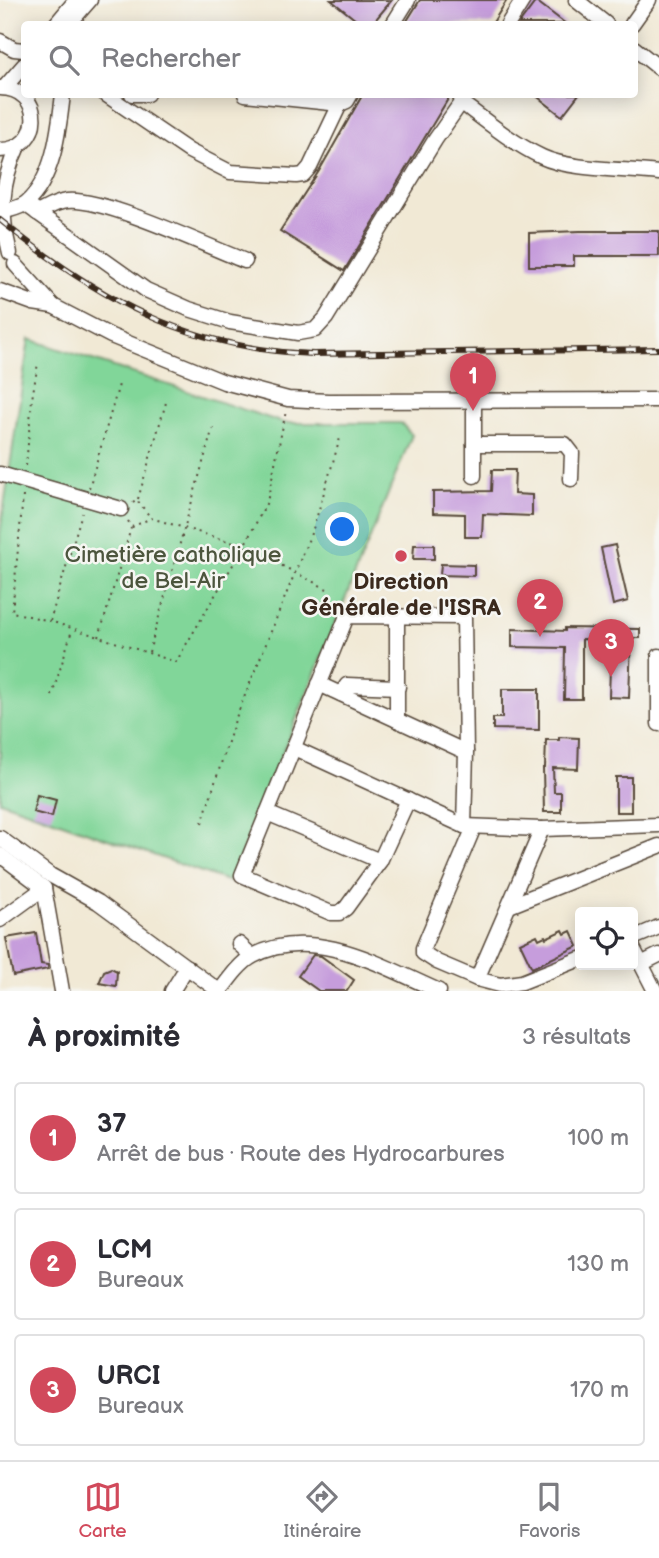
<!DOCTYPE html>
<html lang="fr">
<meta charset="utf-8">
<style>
body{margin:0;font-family:"Balsamiq Sans",sans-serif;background:#f7f7f7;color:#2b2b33}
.controls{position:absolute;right:21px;bottom:21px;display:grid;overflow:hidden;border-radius:7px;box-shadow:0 4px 18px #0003}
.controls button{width:63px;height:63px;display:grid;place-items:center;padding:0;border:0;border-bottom:2px solid #e1e1e2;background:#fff;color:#2b2b33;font:35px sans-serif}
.you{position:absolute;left:343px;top:530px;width:24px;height:24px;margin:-18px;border:5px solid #fff;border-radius:50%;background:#1a73e8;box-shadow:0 0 0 10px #1a73e833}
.badge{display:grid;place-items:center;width:46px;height:46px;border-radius:50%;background:#d1495b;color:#fff;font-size:23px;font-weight:700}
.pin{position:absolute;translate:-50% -58px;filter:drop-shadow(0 2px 4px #0008)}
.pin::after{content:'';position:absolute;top:37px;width:24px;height:21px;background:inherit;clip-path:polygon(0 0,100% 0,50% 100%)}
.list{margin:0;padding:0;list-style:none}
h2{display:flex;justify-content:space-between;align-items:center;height:91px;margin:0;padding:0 28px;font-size:30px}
h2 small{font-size:23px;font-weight:400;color:#7c7c81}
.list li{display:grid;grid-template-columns:46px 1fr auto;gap:21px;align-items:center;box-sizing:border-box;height:112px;margin:0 14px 14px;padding:0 14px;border:2px solid #e1e1e2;border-radius:7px}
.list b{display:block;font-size:26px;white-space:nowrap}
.list p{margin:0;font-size:23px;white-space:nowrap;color:#7c7c81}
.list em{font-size:23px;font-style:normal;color:#7c7c81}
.icon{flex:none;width:38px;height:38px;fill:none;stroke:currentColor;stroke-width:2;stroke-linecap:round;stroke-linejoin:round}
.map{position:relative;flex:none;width:659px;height:991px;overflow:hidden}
.search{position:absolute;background:#fff;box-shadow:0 4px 18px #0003;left:21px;right:21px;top:21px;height:77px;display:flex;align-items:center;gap:18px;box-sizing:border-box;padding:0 24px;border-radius:7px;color:#7c7c81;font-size:26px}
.sheet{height:469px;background:#fff}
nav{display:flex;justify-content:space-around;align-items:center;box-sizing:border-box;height:98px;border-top:2px solid #e1e1e2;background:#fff;font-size:19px;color:#7c7c81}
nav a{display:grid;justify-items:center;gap:4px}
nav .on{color:#d1495b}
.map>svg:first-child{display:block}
.green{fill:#81d699;stroke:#5e805c;stroke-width:2}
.building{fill:#c69ddc}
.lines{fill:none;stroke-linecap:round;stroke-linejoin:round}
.minor-casing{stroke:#564739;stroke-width:17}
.path{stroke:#564739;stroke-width:2;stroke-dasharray:2 5;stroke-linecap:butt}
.minor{stroke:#fff;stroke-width:14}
.rail-casing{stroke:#3b2a1e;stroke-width:6}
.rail{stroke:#f6f6f2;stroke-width:3.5;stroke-dasharray:10;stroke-linecap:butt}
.poi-dot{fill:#d1495b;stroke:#f6f6f2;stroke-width:2.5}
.labels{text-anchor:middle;stroke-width:5;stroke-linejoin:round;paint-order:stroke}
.park-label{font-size:23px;fill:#4c553d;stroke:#f6f6f2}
.poi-label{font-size:23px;font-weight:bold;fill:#3b2a1e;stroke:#f6f6f2}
</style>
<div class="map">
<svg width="659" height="991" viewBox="0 0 659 991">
<rect width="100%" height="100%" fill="#f6f6f2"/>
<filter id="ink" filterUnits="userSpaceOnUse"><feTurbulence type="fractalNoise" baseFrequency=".0143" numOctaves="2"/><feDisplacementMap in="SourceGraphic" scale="14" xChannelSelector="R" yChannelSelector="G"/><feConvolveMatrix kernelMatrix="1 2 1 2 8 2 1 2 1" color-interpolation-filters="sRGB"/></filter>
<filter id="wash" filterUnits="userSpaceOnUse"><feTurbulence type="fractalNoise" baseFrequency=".00686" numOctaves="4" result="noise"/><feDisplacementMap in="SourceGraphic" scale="28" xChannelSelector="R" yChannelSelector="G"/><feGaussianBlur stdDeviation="1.57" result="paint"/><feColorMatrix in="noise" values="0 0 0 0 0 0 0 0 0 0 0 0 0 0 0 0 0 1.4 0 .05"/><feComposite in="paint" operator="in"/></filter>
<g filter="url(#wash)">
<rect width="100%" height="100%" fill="#f1e9d5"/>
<polygon class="green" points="29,339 284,423 401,423 412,435 230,882 0,801 0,533"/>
<g id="blocks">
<g class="building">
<polygon points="331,0 392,0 372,24 361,24"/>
<polygon points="420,0 507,0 492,24 405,24"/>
<polygon points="536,1 566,24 519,24"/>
<polygon points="363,94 451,94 344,271 280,231 319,171"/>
<polygon points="534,94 579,94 562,116"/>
<polygon points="580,231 659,231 659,256 574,256 574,266 529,266 529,233"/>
<polygon points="492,470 515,470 514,494 532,495 532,516 483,514 482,537 465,537 465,514 433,513 433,492 491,491"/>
<polygon points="414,545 434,545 434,559 413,559"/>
<polygon points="615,545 628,601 613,605 601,548"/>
<polygon points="441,564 474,565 474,576 440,575"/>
<polygon points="565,628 640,629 640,638 631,638 629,698 609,697 611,640 582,639 582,699 564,699 565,648 512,647 512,629 565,631"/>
<polygon points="502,689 539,689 539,730 493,729 493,718 502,718"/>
<polygon points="559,737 579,738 578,769 553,768 554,792 561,792 561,812 544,812 543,768 545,768 546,740 559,740"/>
<rect x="616" y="777" width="15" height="35"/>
<polygon points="37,795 56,800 52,817 33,812"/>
<polygon points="563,930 565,934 571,931 578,946 532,968 520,943 537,935 539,939 545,936 546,938"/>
<polygon points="36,933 41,964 48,965 48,969 13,976 6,938"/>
<polygon points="313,955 321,956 354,980 347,991 319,991 298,976"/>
<polygon points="111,968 117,971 116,986 99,983 104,971"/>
</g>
</g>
</g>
<g filter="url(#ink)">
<use href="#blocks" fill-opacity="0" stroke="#564739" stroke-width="2"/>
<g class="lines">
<g class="minor-casing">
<g id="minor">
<polyline points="576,0 606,24"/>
<polyline points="56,24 76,0"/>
<polyline points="69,24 90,0"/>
<polyline points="393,24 408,0"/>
<polyline points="508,24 523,0"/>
<polyline points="632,24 649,0"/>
<polyline points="0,41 14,49 24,50"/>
<polyline points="634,48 659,68"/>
<path d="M0,88c45,0 44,62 0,62"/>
<polyline points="4,88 24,65"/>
<polyline points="105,94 189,151 230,172 296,176 303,175 310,167 340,104 347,101 351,94"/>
<polyline points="132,94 147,94"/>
<polyline points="245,94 340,104"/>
<path d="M462,103c25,19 51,40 80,54 27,13 85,12 117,16"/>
<polyline points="25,204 146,290 189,309 230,322 298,333 315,330 326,318 435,140 467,94"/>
<path d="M0,213c8,-3 20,-5 26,-10 28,-24 33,-74 37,-109"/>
<path d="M37,213c10,-5 19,-11 30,-12 36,-4 140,45 178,60"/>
<path d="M10,253c-10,-39 -10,-69 8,-107"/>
<polyline points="15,264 53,306"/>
<polyline points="0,291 33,303 53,306 111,336 224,382 288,399 328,401 659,400"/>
<polyline points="474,401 474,476"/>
<polyline points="474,444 565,444 572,453 571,479"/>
<polyline points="0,474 121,509"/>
<polyline points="659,656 659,724"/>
<polyline points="319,684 466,752"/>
<polyline points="341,694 347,685 398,687"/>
<polyline points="397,720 397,616"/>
<polyline points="294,748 464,826 542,829 659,825"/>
<polyline points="408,800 380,861 346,908 339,913 331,913 242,875 347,616 464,617 466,752 464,826"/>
<polyline points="267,813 380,861"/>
<polyline points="474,827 423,948 423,953 437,962 477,979 500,985 522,982 580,959"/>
<polyline points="0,838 50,875 98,902 219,991"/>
<polyline points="0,855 44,888 62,991"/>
<polyline points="509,906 659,846"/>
<polyline points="0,920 44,888"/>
<polyline points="633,938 659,927"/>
<polyline points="239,944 252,956"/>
<polyline points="633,948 655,991"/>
<polyline points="641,964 659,955"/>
<polyline points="477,979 542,829"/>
<polyline points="172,991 187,967"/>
<path d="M220,991c9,-12 20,-28 33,-35 59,-32 131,11 186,35"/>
</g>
</g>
<g class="path">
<polyline points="26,466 32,399 38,363"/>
<polyline points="89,488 120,381"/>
<polyline points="23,496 12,612 50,621 176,662 244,546 267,502 286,411"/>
<polyline points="138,499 167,399"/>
<polyline points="133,503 137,500 151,518"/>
<polyline points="128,521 132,527 151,518 244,546 327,589"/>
<polyline points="50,621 82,513"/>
<polyline points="99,637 131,528"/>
<polyline points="149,652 214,424"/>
<polyline points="52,696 72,630"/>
<polyline points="202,823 235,720 314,526 341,435"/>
</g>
<use href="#minor" class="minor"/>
<g class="rail-casing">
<path id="rail" d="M0,220c96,78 187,129 313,134l346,-5"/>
</g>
<use href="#rail" class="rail"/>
</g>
</g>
<circle class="poi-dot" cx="401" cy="556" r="7"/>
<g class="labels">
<g class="park-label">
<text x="173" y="562">Cimetière catholique<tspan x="173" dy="26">de Bel-Air</tspan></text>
</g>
<g class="poi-label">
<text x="401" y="589">Direction<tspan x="401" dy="26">Générale de l'ISRA</tspan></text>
</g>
</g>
</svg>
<div class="controls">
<button><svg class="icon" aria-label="locate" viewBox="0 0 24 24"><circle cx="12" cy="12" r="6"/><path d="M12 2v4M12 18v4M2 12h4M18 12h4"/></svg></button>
</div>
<div class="you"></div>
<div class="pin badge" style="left:473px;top:411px">1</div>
<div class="pin badge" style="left:540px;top:637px">2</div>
<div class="pin badge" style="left:611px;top:677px">3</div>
<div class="search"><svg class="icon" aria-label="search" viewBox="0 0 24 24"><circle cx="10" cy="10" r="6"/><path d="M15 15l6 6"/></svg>Rechercher</div>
</div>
<section class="sheet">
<h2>À proximité<small>3 résultats</small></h2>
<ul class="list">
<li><span class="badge">1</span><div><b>37</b><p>Arrêt de bus · Route des Hydrocarbures</p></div><em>100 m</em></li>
<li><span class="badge">2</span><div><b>LCM</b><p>Bureaux</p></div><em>130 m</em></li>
<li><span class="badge">3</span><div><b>URCI</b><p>Bureaux</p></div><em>170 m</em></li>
</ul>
</section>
<nav>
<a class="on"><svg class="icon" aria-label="map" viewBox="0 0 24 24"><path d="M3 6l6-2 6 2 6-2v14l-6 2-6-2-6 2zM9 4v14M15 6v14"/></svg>Carte</a>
<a><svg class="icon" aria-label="directions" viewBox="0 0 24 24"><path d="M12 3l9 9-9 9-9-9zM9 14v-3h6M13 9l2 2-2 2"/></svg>Itinéraire</a>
<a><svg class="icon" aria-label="saved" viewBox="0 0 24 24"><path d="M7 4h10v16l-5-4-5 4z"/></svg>Favoris</a>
</nav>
